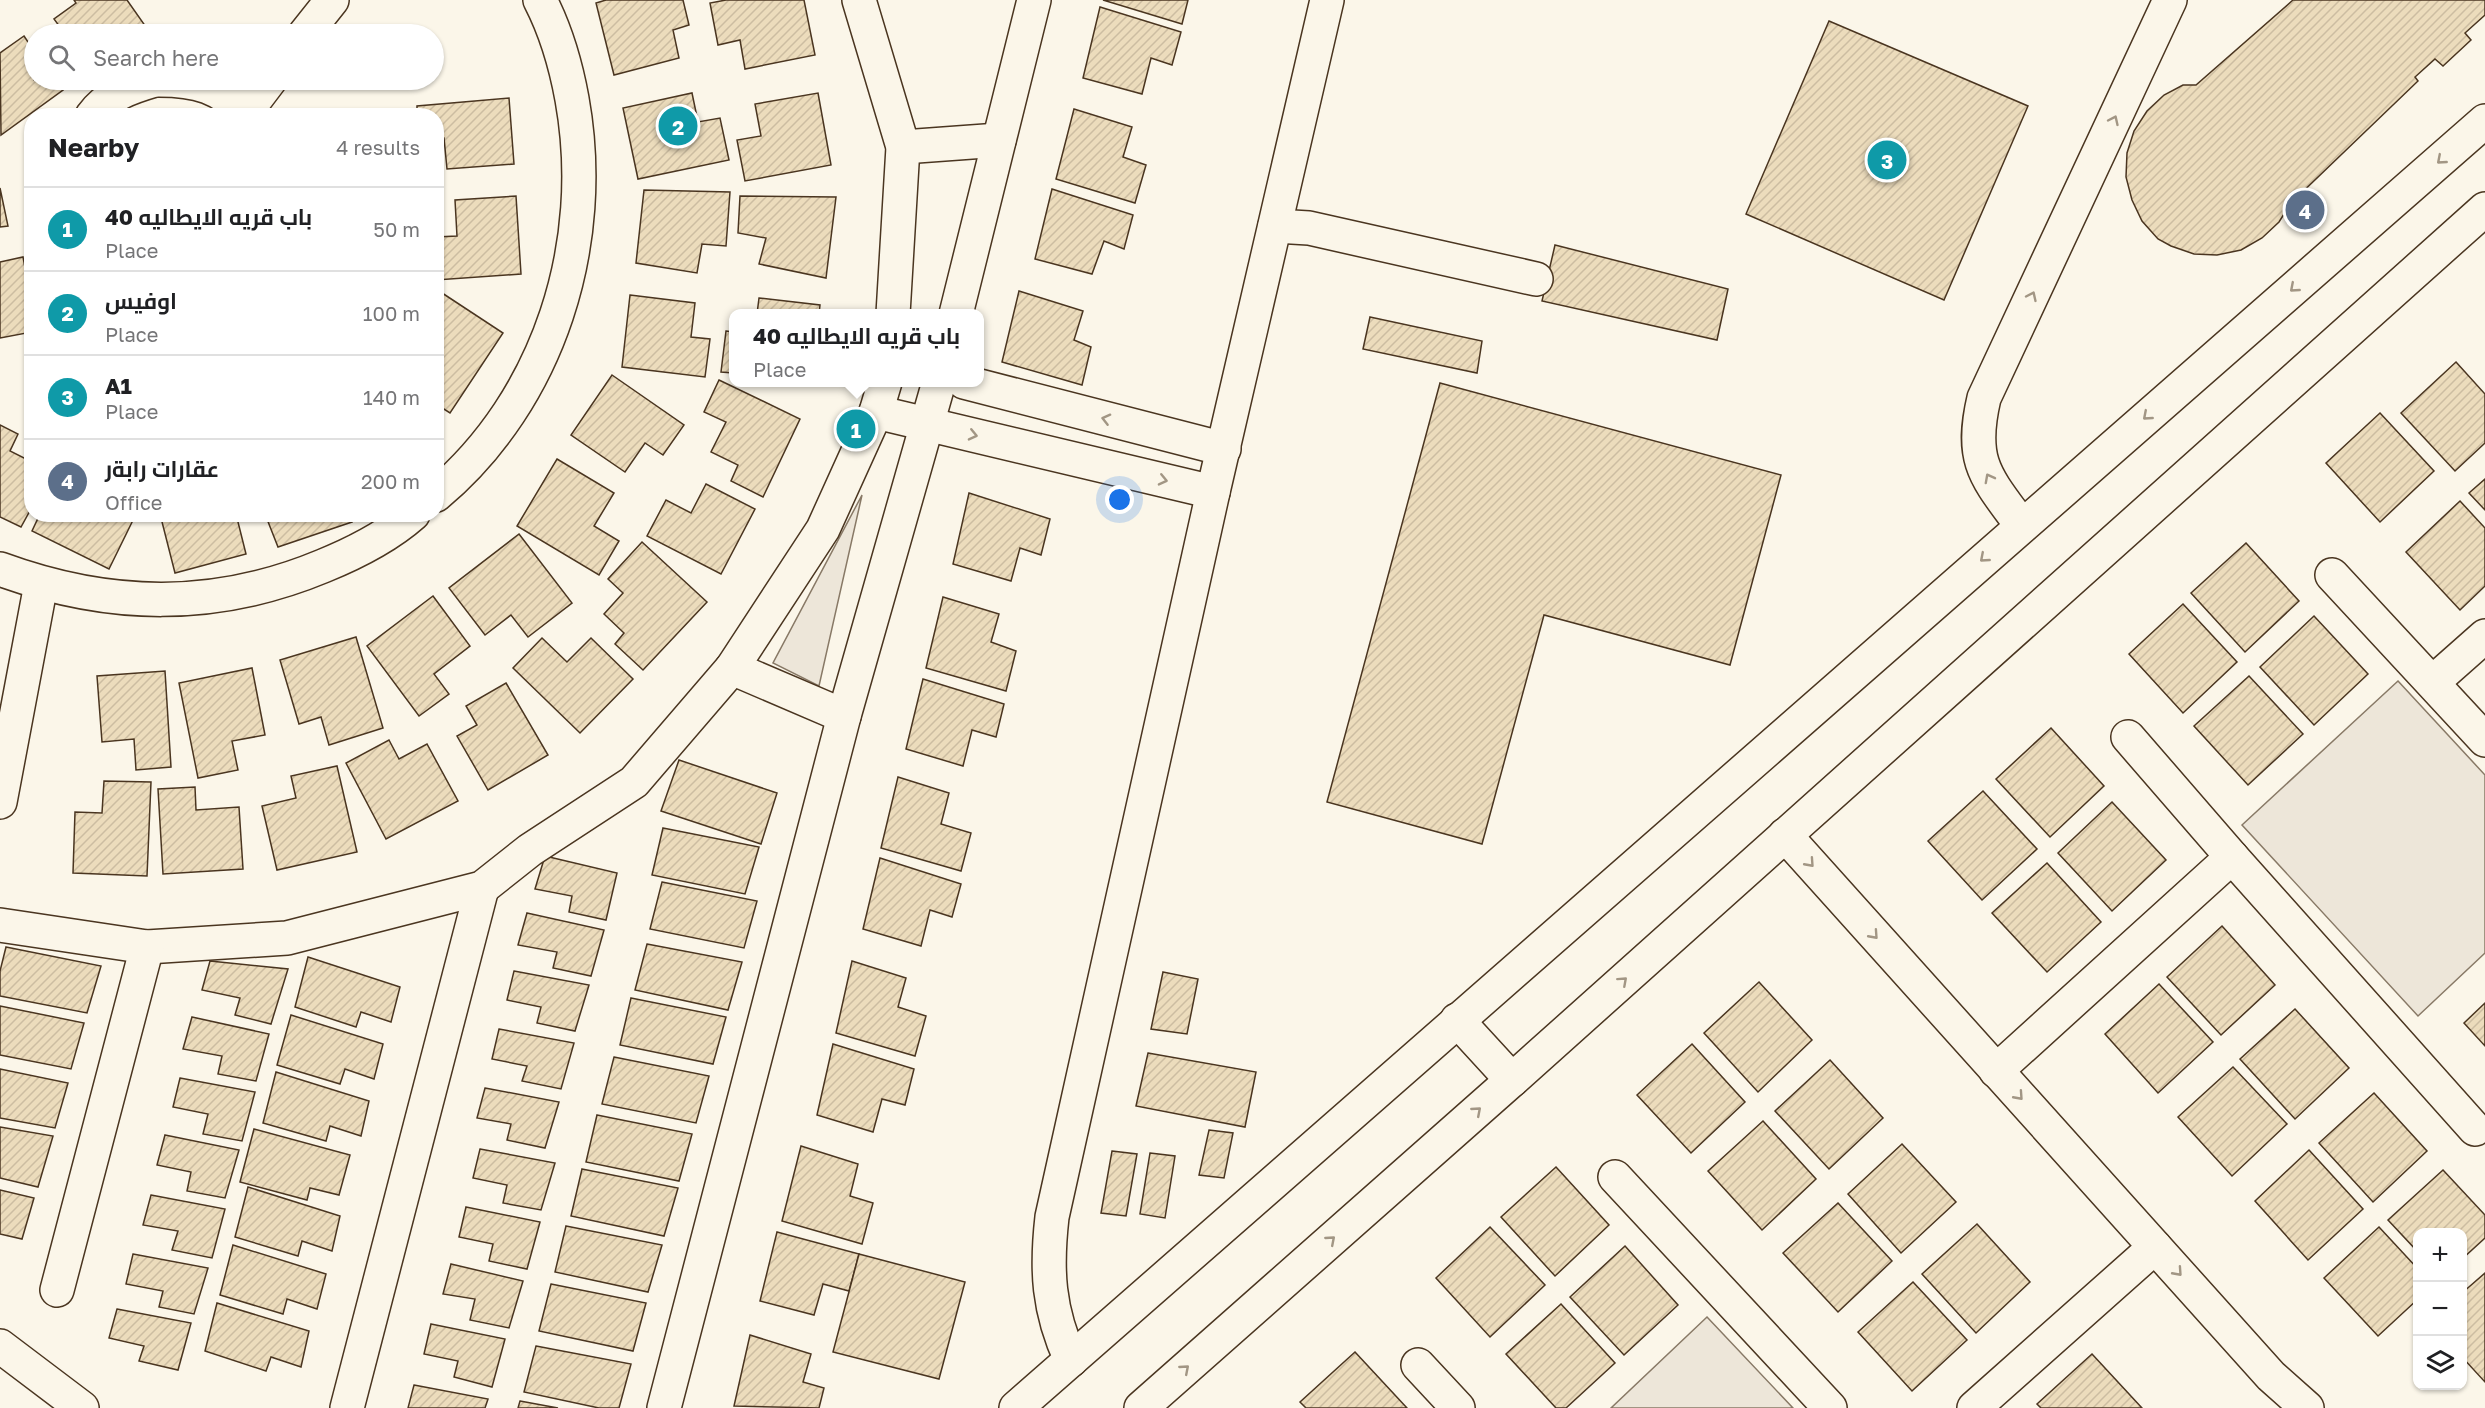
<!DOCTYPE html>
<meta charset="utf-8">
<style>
body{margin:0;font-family:"Golos Text",Cairo,sans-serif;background:#f6f6f6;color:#202124}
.controls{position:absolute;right:18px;bottom:18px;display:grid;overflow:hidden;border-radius:12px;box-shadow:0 2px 4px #0004}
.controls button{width:54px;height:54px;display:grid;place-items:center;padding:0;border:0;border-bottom:2px solid #e0e0e0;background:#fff;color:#202124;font:30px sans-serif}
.you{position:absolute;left:1120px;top:500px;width:21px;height:21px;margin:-15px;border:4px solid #fff;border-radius:50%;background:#1a73e8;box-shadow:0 0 0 9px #1a73e833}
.badge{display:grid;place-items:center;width:39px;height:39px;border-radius:50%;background:#7c3aed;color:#fff;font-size:20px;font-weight:700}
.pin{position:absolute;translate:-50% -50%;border:3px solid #fff;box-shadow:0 2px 6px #0006}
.popup{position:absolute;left:729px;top:309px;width:255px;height:78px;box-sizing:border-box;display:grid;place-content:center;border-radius:12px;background:#fff;filter:drop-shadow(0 2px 4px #0005);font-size:20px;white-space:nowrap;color:#757577}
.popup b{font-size:22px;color:#202124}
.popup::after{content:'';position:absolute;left:50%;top:100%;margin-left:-12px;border:12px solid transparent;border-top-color:#fff}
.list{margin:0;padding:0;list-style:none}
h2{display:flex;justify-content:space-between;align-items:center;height:78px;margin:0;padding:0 24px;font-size:26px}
h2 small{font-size:20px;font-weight:400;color:#757577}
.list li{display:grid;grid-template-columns:39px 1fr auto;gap:18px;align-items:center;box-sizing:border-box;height:84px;padding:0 24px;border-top:2px solid #e0e0e0}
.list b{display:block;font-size:22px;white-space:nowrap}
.list p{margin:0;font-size:20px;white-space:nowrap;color:#757577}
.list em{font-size:20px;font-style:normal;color:#757577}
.icon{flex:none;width:33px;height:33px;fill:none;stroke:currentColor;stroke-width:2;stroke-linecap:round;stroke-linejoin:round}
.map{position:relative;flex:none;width:2485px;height:1408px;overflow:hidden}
.search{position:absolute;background:#fff;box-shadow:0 2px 4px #0004;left:24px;top:24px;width:420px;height:66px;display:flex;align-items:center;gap:15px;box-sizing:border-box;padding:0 21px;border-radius:33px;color:#757577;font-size:22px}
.panel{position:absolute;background:#fff;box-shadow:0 2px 4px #0004;left:24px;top:108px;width:420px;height:414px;border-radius:24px}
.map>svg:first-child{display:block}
.green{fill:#ede6d9;stroke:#887966;stroke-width:1.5}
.building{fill:url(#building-hatch);stroke:#4a3520;stroke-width:1.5}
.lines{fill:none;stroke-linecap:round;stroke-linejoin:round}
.minor-casing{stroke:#4a3520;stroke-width:36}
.minor{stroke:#fbf6e9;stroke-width:33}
.oneway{stroke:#a29684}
</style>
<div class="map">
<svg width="2485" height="1408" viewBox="0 0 2485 1408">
<defs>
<pattern id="building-hatch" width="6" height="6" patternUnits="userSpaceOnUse" patternTransform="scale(1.5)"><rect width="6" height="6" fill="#ecdcbc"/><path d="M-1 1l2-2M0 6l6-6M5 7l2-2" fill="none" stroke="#ccbda1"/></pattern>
</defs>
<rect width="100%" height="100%" fill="#fbf6e9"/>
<g class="green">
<polygon points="862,495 819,686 773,663"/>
<polygon points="2398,681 2485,775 2485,953 2418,1016 2242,825"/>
<polygon points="1707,1317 1793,1408 1611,1408"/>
</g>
<g class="building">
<polygon points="74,0 127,0 146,27 137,34 65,34 54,19 76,3"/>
<polygon points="606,0 683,0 689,25 673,30 679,58 614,75 596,3"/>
<polygon points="726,0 804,0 815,55 745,69 740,40 718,45 710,3"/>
<polygon points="1103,0 1188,0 1182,24"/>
<polygon points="2293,0 2485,0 2485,15 2465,33 2471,40 2443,66 2435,59 2415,77 2418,81 2291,203 2279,222 2262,238 2241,250 2217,255 2194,254 2171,246 2158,239 2142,221 2132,200 2126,177 2127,153 2134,131 2147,111 2164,95 2183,85 2196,85"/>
<polygon points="1100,7 1181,32 1172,65 1151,58 1142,94 1083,78"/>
<polygon points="1829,21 2028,106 1944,300 1746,214"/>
<polygon points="24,36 34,51 34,80 55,80 63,90 1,135 0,53"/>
<polygon points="692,93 698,122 720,118 729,160 638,179 623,108"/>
<polygon points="818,93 831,165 745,181 737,140 761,136 755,104"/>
<polygon points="509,98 514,164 447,169 444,138 436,139 436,116 417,116 417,106"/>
<polygon points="1074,109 1132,127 1123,157 1146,165 1135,203 1056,179"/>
<polygon points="0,188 8,226 0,227"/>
<polygon points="1052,189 1133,215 1124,249 1104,241 1092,274 1035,259"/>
<polygon points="644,190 730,192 726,246 702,244 697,273 636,263"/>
<polygon points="516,196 521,274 436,280 436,237 457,236 455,200"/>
<polygon points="740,196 836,197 826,278 759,264 766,238 738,233"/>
<polygon points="1555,245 1728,289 1717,340 1542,301"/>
<polygon points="23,257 32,303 32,332 0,338 0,262"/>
<polygon points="436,289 503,333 450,413 436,404"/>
<polygon points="1019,291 1083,311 1074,340 1091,347 1082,385 1002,362"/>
<polygon points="630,295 695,303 691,337 710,339 705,377 622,367"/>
<polygon points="759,298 820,305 819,314 757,314"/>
<polygon points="1370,317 1482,341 1477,373 1363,349"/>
<polygon points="726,331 733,332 733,373 721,372"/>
<polygon points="2456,362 2485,394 2485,443 2455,471 2401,413"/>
<polygon points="612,375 684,425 663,455 645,443 625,472 571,435"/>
<polygon points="719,380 800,419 763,497 731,481 738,465 711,452 726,422 704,412"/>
<polygon points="1440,383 1781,475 1730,665 1544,615 1482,844 1327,802"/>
<polygon points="2380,413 2434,471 2380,522 2326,463"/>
<polygon points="0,425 18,434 10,451 32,462 32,507 21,527 0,517"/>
<polygon points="557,459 614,493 594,526 619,541 599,575 517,526"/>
<polygon points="2485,479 2485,510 2469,493"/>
<polygon points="706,484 755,509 721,574 647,536 666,500 691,513"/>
<polygon points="969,493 1050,519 1041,555 1020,548 1011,581 953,564"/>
<polygon points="2460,501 2485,528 2485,586 2460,610 2406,552"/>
<polygon points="40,514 136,514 109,569 32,531"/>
<polygon points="160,514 236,514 246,554 175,573"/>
<polygon points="265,514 348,514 352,522 278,547"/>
<polygon points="519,534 572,603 528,637 511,615 485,635 449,588"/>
<polygon points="642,542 707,602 643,670 615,644 624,633 604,614 623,593 608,579"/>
<polygon points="2246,543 2299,601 2245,652 2191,593"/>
<polygon points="433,596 470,646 434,674 449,694 419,716 367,646"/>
<polygon points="943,597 999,614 991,642 1016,651 1006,691 926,668"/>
<polygon points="2183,604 2237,662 2183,713 2129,654"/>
<polygon points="2314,616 2368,674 2314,725 2260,667"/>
<polygon points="356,637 383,728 329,745 321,717 299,724 280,660"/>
<polygon points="542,638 567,662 591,638 633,679 580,733 513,668"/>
<polygon points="252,668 265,735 232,741 238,770 198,778 179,683"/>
<polygon points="165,671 171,767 136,770 134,739 102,742 97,676"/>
<polygon points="2249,676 2303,734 2248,785 2194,726"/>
<polygon points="923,679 1004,704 996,737 972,730 963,766 906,749"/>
<polygon points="506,683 548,755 488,790 457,736 477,725 466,706"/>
<polygon points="2051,728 2104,786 2050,837 1996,779"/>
<polygon points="389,740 399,759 427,744 458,801 386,839 346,763"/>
<polygon points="679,760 777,793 761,844 661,811"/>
<polygon points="337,766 357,852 277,870 262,806 296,798 291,776"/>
<polygon points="898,777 949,793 941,824 971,833 961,871 881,848"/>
<polygon points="104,781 151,782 147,876 73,873 75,812 102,813"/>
<polygon points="195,787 196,810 239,807 243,869 163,874 158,789"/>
<polygon points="1983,791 2037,849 1982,900 1928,841"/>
<polygon points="2112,802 2166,860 2112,911 2058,853"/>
<polygon points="663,828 759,847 745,894 652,875"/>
<polygon points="545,856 617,873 606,920 569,912 572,896 535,889"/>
<polygon points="880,858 961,884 952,917 930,910 921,946 863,929"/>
<polygon points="2047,863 2101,922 2047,972 1992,913"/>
<polygon points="662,882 757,901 744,948 650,929"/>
<polygon points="527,913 604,930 591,976 553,968 557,952 518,945"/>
<polygon points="2222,926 2275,985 2221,1035 2167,977"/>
<polygon points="647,944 742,962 728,1010 635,990"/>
<polygon points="6,947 101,966 87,1013 0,996 0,971"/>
<polygon points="308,957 400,987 391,1022 361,1012 356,1027 295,1007"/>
<polygon points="210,961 288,969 271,1024 235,1015 240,998 202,990"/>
<polygon points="852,961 906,978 898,1007 926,1016 915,1056 836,1033"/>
<polygon points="514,971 589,985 575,1031 537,1023 541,1007 507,1000"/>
<polygon points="1163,972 1198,979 1187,1034 1151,1029"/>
<polygon points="1759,982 1812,1040 1758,1092 1704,1033"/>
<polygon points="2159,984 2213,1042 2158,1093 2105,1034"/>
<polygon points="631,998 726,1017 713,1064 620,1045"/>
<polygon points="2485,1003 2485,1046 2464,1023"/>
<polygon points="0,1006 84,1023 71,1069 0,1055"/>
<polygon points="2295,1009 2349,1068 2295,1119 2240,1059"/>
<polygon points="291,1015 383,1044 374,1079 345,1069 340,1084 277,1065"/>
<polygon points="192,1017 269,1034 256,1081 218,1074 222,1056 183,1049"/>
<polygon points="499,1029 574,1043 561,1089 522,1081 527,1066 492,1059"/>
<polygon points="833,1044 914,1069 905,1105 882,1099 873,1132 817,1115"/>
<polygon points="1692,1044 1745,1102 1691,1153 1637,1095"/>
<polygon points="1148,1053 1256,1072 1245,1127 1136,1106"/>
<polygon points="614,1057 709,1076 696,1123 602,1104"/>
<polygon points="1830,1060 1883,1118 1829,1169 1775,1111"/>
<polygon points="2233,1067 2287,1124 2232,1176 2178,1117"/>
<polygon points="0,1069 68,1083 55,1128 0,1118"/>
<polygon points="276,1072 369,1101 361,1136 330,1126 326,1141 263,1123"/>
<polygon points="180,1078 255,1092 242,1141 203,1134 208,1114 173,1107"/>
<polygon points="485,1088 559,1102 545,1148 507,1140 511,1124 477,1118"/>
<polygon points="2374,1093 2427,1151 2373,1202 2319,1143"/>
<polygon points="597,1115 692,1134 679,1181 586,1162"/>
<polygon points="1763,1121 1816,1179 1762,1230 1708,1171"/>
<polygon points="0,1127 53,1136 38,1187 0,1178"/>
<polygon points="254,1129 350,1155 339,1195 310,1188 307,1200 240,1182"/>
<polygon points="1209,1130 1233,1133 1224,1178 1199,1175"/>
<polygon points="165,1135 239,1150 225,1198 187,1191 191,1172 157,1165"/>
<polygon points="1902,1144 1956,1202 1901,1253 1848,1194"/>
<polygon points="801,1146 858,1164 850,1196 873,1203 862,1244 782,1221"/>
<polygon points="480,1149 555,1163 541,1210 503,1203 507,1185 473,1178"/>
<polygon points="2309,1150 2363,1209 2308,1260 2255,1201"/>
<polygon points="1112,1151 1137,1154 1126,1216 1101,1213"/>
<polygon points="1150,1153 1175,1156 1165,1218 1140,1214"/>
<polygon points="1556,1167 1609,1225 1555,1276 1501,1217"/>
<polygon points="582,1169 678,1188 664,1236 571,1216"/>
<polygon points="2443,1170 2485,1215 2485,1238 2462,1259 2462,1232 2418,1232 2418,1252 2388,1220"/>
<polygon points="248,1187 340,1216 332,1251 302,1241 298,1256 235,1237"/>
<polygon points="0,1190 34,1198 22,1239 0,1234"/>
<polygon points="151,1195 225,1209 212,1258 172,1250 178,1231 143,1225"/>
<polygon points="1838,1203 1892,1261 1838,1312 1783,1253"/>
<polygon points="466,1207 540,1222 527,1269 489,1261 493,1244 459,1237"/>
<polygon points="1977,1224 2030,1282 1976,1333 1922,1274"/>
<polygon points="566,1226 662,1245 648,1292 555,1272"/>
<polygon points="1490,1227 1545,1285 1490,1337 1436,1278"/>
<polygon points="2379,1227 2418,1269 2418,1299 2378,1336 2324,1278"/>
<polygon points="777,1232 859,1254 849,1291 823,1284 814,1315 760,1301"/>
<polygon points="233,1245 326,1274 317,1309 287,1299 283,1314 220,1295"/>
<polygon points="1625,1246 1678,1305 1624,1355 1570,1297"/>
<polygon points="133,1254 208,1268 194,1314 159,1307 163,1291 126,1284"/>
<polygon points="859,1254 965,1282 939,1379 833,1352"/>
<polygon points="451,1264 523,1281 509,1328 470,1320 475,1299 443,1294"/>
<polygon points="2485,1273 2485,1382 2462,1357 2462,1293"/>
<polygon points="1913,1282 1967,1340 1912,1391 1858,1332"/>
<polygon points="551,1284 646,1303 633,1351 539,1331"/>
<polygon points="217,1303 309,1331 301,1367 271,1357 266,1371 205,1351"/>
<polygon points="1561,1304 1615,1363 1566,1408 1556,1408 1506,1354"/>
<polygon points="117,1309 191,1323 178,1370 139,1361 144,1346 109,1338"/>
<polygon points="431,1324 505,1339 492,1387 454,1377 458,1361 424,1354"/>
<polygon points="750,1335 811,1354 803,1382 824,1388 819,1408 734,1406"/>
<polygon points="536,1346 631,1364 619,1408 599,1408 524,1392"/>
<polygon points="1355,1352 1407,1408 1306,1408 1300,1402"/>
<polygon points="2092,1354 2142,1408 2041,1408 2037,1404"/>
<polygon points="414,1385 488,1399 485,1408 408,1408"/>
<polygon points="520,1401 558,1408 518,1408"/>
</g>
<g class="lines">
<g class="minor-casing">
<g id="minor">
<polyline points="859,0 903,147 893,314"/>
<polyline points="305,34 332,0"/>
<path d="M159,80c36,0 64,6 87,36"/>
<polyline points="245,113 270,80"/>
<path d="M92,116c15,-21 39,-29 63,-36"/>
<polyline points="903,147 999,140"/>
<polyline points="1275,226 1309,228 1536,279"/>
<polyline points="956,314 1034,0"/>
<polyline points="964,382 1224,449"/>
<polyline points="876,412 1213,492"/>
<path d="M436,495c114,-96 162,-252 136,-396 -6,-33 -16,-68 -32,-99"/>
<path d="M2022,526c-36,-49 -53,-64 -38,-128l186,-398"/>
<path d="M0,569c109,40 215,42 323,-3 32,-13 64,-29 90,-52"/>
<polyline points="2332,575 2485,740"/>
<polyline points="732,668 844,716"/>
<polyline points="2433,682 2485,636"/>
<polyline points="2128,737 2232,857 2475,1129"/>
<polyline points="0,802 41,584"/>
<polyline points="1785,835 2271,1376 2307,1408"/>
<polyline points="0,925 147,947 287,938 482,888 530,850 634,782 732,668 823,529 876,412 885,382"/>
<polyline points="1457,1020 1512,1080"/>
<polyline points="1996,1071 2232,857"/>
<polyline points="1615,1177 1830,1408"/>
<polyline points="57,1290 147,947"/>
<polyline points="0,1346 82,1408"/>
<path d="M1071,1360c-23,-50 -25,-90 -19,-143l161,-725 114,-492"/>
<polyline points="1418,1365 1458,1408"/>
<polyline points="347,1408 482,888"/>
<polyline points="664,1408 844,716 939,382"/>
<polyline points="1016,1408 2485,121"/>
<polyline points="1141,1408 1512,1080 2485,209"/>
<polyline points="1974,1408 2155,1247"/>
</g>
</g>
<use href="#minor" class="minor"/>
</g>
<defs><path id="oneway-chevron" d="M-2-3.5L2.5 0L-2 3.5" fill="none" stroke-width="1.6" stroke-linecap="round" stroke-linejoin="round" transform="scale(1.5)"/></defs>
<g class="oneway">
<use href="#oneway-chevron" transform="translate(2114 120) rotate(-65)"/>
<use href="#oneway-chevron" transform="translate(2441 160) rotate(139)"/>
<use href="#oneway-chevron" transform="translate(2294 288) rotate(139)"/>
<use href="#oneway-chevron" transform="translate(2032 296) rotate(-65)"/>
<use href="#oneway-chevron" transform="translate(2147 416) rotate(139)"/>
<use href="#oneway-chevron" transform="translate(1106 419) rotate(-166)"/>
<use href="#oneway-chevron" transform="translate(973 435) rotate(13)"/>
<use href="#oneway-chevron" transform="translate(1989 478) rotate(-118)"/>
<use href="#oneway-chevron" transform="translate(1163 480) rotate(13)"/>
<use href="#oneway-chevron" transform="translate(1984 558) rotate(139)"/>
<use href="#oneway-chevron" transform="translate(1810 863) rotate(48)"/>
<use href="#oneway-chevron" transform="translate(1874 935) rotate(48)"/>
<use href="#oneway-chevron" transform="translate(1623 981) rotate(-42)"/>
<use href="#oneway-chevron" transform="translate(2019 1096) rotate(48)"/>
<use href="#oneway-chevron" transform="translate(1477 1111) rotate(-41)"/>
<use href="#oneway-chevron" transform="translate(1331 1240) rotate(-41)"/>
<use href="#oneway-chevron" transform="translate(2178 1272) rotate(48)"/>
<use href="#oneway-chevron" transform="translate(1185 1369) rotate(-41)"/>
</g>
</svg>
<div class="controls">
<button>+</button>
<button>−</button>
<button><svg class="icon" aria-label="layers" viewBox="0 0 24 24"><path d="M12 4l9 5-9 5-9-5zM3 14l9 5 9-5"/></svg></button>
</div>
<div class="you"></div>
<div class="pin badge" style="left:856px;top:429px;background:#0f9aa8">1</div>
<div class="popup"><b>باب قريه الايطاليه 40</b>Place</div>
<div class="pin badge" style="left:678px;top:126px;background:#0f9aa8">2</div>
<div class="pin badge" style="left:1887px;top:160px;background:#0f9aa8">3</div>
<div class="pin badge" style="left:2305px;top:210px;background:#5c6f8a">4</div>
<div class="search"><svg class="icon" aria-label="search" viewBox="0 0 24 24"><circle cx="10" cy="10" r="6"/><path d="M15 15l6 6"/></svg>Search here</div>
<section class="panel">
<h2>Nearby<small>4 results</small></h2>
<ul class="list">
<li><span class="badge" style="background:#0f9aa8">1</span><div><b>باب قريه الايطاليه 40</b><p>Place</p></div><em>50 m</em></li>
<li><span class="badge" style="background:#0f9aa8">2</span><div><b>اوفيس</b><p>Place</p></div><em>100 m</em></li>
<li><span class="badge" style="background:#0f9aa8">3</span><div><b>A1</b><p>Place</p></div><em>140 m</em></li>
<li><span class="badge" style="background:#5c6f8a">4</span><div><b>عقارات رابةر</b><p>Office</p></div><em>200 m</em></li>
</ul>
</section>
</div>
